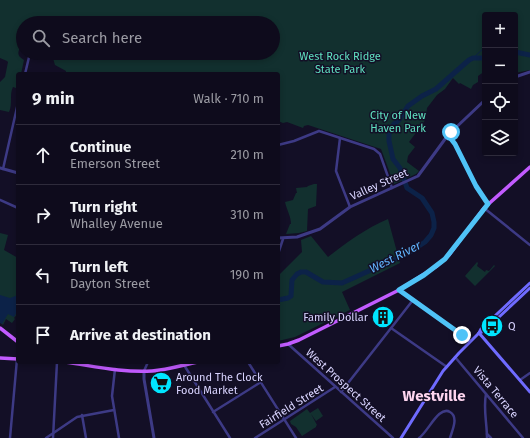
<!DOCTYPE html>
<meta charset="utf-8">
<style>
body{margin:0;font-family:"Fira Sans",sans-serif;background:#1c1929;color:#f1f3f6}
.controls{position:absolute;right:12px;top:12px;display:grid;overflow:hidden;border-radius:4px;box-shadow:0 2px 6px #0003}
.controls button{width:36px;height:36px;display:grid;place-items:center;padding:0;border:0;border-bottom:1px solid #2e2b3b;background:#0e0b1c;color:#f1f3f6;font:20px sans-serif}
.stop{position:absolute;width:12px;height:12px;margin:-9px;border:3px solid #4fc3f7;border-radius:50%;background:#fff}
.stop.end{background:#4fc3f7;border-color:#fff;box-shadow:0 1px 4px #0008}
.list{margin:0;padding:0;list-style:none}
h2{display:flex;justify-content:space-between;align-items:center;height:52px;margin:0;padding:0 16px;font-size:17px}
h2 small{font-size:13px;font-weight:400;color:#9b9ba3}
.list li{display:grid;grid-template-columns:26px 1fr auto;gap:12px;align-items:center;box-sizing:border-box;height:60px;padding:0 16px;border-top:1px solid #2e2b3b}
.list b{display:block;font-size:15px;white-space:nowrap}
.list p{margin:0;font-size:13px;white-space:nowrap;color:#9b9ba3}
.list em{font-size:13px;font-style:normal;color:#9b9ba3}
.icon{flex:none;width:22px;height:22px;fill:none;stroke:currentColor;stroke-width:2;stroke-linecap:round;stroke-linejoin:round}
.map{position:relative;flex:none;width:530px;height:438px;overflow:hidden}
.search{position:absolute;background:#0e0b1c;box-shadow:0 2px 6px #0003;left:16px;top:16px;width:264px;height:44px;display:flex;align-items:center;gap:10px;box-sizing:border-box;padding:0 14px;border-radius:22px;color:#9b9ba3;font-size:15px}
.panel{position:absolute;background:#0e0b1c;box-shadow:0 2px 6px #0003;left:16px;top:72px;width:264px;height:292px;border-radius:4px}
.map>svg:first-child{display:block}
.green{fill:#12302f}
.water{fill:#0c2248}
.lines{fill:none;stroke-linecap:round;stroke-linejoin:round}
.stream{stroke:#0c2248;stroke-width:1}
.river{stroke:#0c2248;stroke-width:5}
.minor{stroke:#3d3a85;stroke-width:2.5}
.tertiary{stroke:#3d3a85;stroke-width:3}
.secondary{stroke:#6f6bff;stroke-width:3}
.primary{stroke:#c25bff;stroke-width:3.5}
.route{stroke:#4fc3f7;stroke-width:5}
.labels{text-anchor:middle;stroke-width:3;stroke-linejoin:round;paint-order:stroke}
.park-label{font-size:11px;fill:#5fe0c0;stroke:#130f26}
.street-label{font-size:11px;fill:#d9d4ff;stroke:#130f26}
.poi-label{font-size:11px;fill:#d9d4ff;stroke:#130f26;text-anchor:start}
.water-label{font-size:12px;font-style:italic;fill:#62b6ff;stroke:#130f26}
.district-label{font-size:15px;font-weight:bold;fill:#ffd6f0;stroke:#130f26}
</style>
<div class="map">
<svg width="530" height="438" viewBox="0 0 530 438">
<rect width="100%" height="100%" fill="#130f26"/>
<g class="green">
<path d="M0,0h530v70l-15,3v-58h-30v56l-7,5v6l-5,3 -2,4 -11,-6 -1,1 -6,-6 -8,11 -8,6 -10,13 -1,8 -2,6 -15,20 6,5 -7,9 -1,6 12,9 -3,3 -22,10 -13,-35 -73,-24 -4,1 -1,2 -16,-6 -4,1 -5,-2v-47h-212v-3l-11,-6 -3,-10 -2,-2h223v-30h-250v25l-3,-1c-3,8 -2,9 4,13l-3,14h-3l-1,13 -1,1 -3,-1c-4,8 0,16 -4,25l-9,-2v-28l5,-5 3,-15 -1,-1 -7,-3z"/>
<path d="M314,184h3l-1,22 -8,3 -1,22 -8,2 -13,1 4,-10h1c0,-8 -4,-13 -6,-22l8,-2 3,-7h1l-1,-5 11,-1 1,-1z"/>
<path d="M388,219l12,44 -58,29 8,18 -55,27 -17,4v-65l24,-24 -1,-12 10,-4 17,21c19,-15 37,-28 60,-38z"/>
<polygon points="0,233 8,235 4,250 18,258 18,313 14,318 15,319 12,323 6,319 3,325 0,322"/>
<polygon points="477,262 478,263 477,266 485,272 486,270 489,271 494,265 495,266 475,286 465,276"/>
<polygon points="318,408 323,416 316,421 311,414 317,425 316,426 316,427 302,436 296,427 291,424 290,421 307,409 310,413"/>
</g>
<polygon class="water" points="0,295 10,298 18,295 18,310 14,317 8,314 2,324 0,323"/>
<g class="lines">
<polyline class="stream" points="473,58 485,47"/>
<g class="river">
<polyline points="515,52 530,55"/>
<polyline points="278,300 288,298 291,296 292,280 297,274 301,272 306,272 323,282 342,283 407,254 425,242 431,235 434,228 434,222 432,213 422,198 407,188 400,168 393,159 389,141 389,131 394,124 399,120 408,106 422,96 436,89 469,60 473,58 485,58"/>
</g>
<g class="minor">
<polyline points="25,74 30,53"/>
<polyline points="448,135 455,144 476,186 488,204"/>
<polyline points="340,138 336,171 350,207"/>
<polyline points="278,145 294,141 319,131 374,149 380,154 392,188"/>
<polyline points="3,169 18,103"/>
<polyline points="0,200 18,208"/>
<polyline points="484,208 530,245"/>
<polyline points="278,254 283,239"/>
<polyline points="391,328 447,367"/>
<polyline points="288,344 393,438"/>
<polyline points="455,357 523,438"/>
<polyline points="248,362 296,438"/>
<polyline points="184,365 230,438"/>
<polyline points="115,369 112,396 119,438"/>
<polyline points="144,371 148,362"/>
<polyline points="520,380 530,373"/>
<polyline points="341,392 413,300"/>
<path d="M486,394c-3,14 1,29 1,44"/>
<polyline points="213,412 261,382"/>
<polyline points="82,415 86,438"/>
<polyline points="487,434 491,438"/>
<polyline points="10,438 17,359"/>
<polyline points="46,438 77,417 114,410"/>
<polyline points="53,438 57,362"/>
<polyline points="255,438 335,387"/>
<path d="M419,438c9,-6 20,-33 31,-26 9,5 2,19 0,26"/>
</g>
<g class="tertiary">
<polyline points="515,77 530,72"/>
<polyline points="0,168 18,173"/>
<polyline points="278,238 297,237 320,229 350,207 418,176 448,135 485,100"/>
<polyline points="144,371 144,379 154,438"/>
</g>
<g class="secondary">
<polyline points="399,290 470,341"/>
<polyline points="479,333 530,392"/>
<polyline points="479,333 484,331 530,288"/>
<polyline points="401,438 443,371 459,353 479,333 481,329 530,283"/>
</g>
<g class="primary">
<polyline points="0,328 18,342"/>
<polyline points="278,346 288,344 299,340 399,290 437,266 449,255 484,208 530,167"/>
<polyline points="0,358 18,359"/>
<path d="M65,362c28,4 58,11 87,9 15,-1 31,-6 46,-9"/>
</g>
</g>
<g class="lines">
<polyline class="route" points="451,132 448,135 455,144 476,186 488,204 445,259 424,275 399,290 462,335"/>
</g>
<defs>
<g id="building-disc" transform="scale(1.15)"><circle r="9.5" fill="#00e5ff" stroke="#130f26"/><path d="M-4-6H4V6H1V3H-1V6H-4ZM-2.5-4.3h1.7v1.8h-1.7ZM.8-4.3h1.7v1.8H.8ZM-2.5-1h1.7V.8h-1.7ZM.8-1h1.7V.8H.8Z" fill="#111"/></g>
<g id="bus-disc" transform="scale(1.15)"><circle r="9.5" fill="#00e5ff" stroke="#130f26"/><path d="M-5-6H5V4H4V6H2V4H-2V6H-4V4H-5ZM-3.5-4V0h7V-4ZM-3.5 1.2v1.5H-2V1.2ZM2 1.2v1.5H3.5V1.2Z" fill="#111"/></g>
<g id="supermarket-disc" transform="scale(1.15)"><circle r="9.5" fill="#00e5ff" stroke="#130f26"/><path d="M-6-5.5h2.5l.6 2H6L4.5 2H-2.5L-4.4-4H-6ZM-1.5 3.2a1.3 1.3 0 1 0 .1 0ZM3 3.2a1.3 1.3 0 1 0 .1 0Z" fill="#111"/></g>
</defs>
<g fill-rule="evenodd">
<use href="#building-disc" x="383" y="317"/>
<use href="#bus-disc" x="492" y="326"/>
<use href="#supermarket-disc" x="161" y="383"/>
</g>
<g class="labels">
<g class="park-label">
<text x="340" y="60">West Rock Ridge<tspan x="340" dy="13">State Park</tspan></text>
<text x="398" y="119">City of New<tspan x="398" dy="13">Haven Park</tspan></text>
</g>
<g class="street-label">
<text transform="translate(379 184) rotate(-24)" y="4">Valley Street</text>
<text transform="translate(346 385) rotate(42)" y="4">West Prospect Street</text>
<text transform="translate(496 392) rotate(50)" y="4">Vista Terrace</text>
<text transform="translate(291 406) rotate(-32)" y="4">Fairfield Street</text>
</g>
<g class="poi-label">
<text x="368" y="321" text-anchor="end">Family Dollar</text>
<text x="508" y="330">Q</text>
<text x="176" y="381">Around The Clock<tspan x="176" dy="13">Food Market</tspan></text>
</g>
<g class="water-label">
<text transform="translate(395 257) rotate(-27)" y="4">West River</text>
</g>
<g class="district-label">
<text x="434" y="401">Westville</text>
</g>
</g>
</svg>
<div class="controls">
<button>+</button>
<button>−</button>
<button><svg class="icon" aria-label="locate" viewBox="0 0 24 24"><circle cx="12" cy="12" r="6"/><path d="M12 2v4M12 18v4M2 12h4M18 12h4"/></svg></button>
<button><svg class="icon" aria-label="layers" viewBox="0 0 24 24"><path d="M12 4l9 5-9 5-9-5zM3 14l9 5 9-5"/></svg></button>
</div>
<div class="stop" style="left:451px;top:132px"></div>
<div class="stop end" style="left:462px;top:335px"></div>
<div class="search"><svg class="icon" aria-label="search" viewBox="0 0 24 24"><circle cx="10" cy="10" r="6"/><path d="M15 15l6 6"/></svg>Search here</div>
<section class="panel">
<h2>9 min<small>Walk · 710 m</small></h2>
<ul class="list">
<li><svg class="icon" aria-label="ahead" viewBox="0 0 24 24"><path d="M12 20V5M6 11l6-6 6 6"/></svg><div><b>Continue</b><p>Emerson Street</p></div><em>210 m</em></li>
<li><svg class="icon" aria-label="right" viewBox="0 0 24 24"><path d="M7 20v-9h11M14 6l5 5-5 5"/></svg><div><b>Turn right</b><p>Whalley Avenue</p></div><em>310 m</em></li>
<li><svg class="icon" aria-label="left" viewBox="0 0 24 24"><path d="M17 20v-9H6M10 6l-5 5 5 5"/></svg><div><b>Turn left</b><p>Dayton Street</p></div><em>190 m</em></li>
<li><svg class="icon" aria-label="arrive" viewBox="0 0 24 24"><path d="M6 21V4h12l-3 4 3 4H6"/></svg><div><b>Arrive at destination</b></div></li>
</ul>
</section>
</div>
